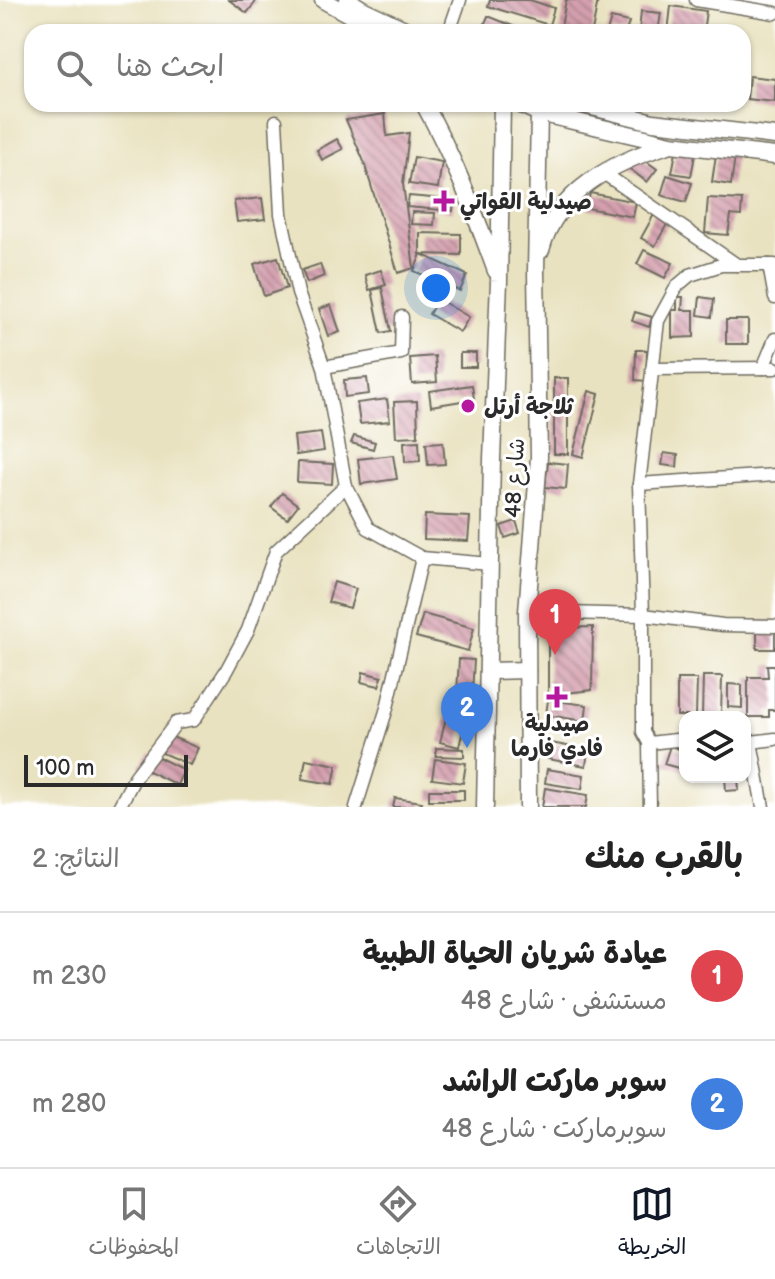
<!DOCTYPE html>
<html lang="ar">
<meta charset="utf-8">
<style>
body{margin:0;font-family:"Balsamiq Sans","Playpen Sans Arabic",sans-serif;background:#f2f2f2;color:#222;direction:rtl}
.controls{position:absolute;right:24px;bottom:24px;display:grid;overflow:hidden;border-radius:16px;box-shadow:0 2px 6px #0004}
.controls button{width:72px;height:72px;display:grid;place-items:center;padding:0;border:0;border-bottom:2px solid #e0e0e0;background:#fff;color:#222;font:40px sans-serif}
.scale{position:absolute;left:24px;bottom:20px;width:164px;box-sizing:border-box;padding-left:8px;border:4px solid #2b2b2b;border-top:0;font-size:22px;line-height:28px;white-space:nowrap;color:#2b2b2b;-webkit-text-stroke:6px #fff;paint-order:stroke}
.you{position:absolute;left:436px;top:288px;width:28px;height:28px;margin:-20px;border:6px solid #fff;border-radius:50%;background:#1a73e8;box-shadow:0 0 0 12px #1a73e833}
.badge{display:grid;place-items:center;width:52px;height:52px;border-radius:50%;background:#111827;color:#fff;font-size:26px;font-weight:700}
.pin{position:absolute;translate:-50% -66px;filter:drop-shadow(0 2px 4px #0008)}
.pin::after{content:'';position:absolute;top:42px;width:28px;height:24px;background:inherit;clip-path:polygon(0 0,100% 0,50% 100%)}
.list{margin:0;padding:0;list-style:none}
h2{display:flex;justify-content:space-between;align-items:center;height:104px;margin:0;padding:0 32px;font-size:34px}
h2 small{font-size:26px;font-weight:400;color:#767676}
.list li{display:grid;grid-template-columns:52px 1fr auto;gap:24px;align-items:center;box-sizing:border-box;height:128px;padding:0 32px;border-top:2px solid #e0e0e0}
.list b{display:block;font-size:30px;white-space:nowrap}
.list p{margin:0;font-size:26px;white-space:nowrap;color:#767676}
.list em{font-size:26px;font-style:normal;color:#767676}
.icon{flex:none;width:44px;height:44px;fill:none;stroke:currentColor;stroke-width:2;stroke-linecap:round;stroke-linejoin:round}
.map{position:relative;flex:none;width:775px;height:807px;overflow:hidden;direction:ltr}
.search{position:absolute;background:#fff;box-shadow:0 2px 6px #0004;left:24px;right:24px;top:24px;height:88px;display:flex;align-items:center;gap:20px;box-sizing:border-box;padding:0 28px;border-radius:24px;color:#767676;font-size:30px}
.sheet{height:360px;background:#fff}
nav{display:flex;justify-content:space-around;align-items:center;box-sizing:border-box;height:112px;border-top:2px solid #e0e0e0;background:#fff;font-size:22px;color:#767676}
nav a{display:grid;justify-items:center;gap:4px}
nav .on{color:#111827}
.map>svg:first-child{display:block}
.building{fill:url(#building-back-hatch)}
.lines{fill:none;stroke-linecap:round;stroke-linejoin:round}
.street-casing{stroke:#6e6b5f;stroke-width:15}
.secondary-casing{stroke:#6e6b5f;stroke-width:19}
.street{stroke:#fff;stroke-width:12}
.secondary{stroke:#fff;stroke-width:16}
.poi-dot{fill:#b5179e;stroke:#fff;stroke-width:3}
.labels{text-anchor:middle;stroke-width:6;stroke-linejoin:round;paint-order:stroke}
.poi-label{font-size:22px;font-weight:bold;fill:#2b2b2b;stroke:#fff;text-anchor:start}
.street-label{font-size:22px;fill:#2b2b2b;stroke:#fff}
</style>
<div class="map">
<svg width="775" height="807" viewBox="0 0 775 807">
<defs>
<pattern id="building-back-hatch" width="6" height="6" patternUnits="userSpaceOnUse" patternTransform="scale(2)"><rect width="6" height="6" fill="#d49fae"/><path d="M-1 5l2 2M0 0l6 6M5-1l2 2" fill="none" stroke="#ac828e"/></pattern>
</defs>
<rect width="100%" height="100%" fill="#fff"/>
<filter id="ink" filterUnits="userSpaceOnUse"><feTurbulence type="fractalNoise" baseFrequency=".0125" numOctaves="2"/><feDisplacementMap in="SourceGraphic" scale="16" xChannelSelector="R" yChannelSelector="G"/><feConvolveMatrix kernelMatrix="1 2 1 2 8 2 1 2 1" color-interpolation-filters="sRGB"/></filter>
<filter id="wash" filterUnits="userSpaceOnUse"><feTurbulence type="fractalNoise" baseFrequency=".006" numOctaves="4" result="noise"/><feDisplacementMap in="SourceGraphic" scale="32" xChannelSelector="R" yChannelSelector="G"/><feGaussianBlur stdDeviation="1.8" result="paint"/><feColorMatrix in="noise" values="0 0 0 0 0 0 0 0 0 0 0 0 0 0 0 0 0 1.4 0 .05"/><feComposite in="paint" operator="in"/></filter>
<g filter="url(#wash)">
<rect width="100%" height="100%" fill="#e9e2c0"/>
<g id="blocks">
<g class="building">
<polygon points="229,0 257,0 247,13"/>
<polygon points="490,0 530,0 554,8 549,25 488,6"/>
<polygon points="566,0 598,0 592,32 560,32"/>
<polygon points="671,6 706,11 703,32 668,32"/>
<polygon points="641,11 661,13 658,32 639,32"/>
<polygon points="488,16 518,28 517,32 481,32"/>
<polygon points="611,18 629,22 626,32 607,32"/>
<polygon points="749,76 775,79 775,102 747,99"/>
<polygon points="385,114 387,136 409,133 403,184 414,268 398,273 363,159 346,120"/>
<polygon points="337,139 343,149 322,160 317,150"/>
<polygon points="677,146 696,150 691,176 672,173"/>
<polygon points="717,148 736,150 731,185 712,182"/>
<polygon points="631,150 657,169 647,182 622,163"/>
<polygon points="414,157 442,162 438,188 409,184"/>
<polygon points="667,175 692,183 686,202 661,195"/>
<polygon points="590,193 636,202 633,217 587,208"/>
<polygon points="409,196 454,200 453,211 407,207"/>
<polygon points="262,198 265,219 237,222 234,201"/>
<polygon points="708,198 742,200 741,216 731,215 728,235 705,233"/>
<polygon points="657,209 671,217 655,246 641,238"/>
<polygon points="412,212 435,213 434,225 411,224"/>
<polygon points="420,233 461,234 461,255 420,254"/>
<polygon points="644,250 673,263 665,278 637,264"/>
<polygon points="421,254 467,275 460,291 414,271"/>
<polygon points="278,257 287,288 264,296 254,264"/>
<polygon points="320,264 324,276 307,283 302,270"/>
<polygon points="381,270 386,285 369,290 365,275"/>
<polygon points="382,288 391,331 381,333 372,290"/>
<polygon points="677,297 683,297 682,310 694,310 694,337 672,338 672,310 677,310"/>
<polygon points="700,297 714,299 712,317 698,315"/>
<polygon points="438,299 469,317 460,332 429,314"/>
<polygon points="331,305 340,332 328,336 319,309"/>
<polygon points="635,312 652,317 649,327 632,321"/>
<rect x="726" y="320" width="22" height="24"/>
<polygon points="636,350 647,350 646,381 635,380"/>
<rect x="460" y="353" width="16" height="14"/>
<polygon points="435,356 437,382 412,384 410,358"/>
<polygon points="367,378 369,394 345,397 344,380"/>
<rect x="554" y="378" width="14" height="76"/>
<polygon points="472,385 474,399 431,406 429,391"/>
<polygon points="589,391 599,394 583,457 573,454"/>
<polygon points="387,399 390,421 360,424 357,403"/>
<polygon points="417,401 418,436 396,437 394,402"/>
<polygon points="321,433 324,451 296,455 294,436"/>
<polygon points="354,436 375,442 373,449 351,443"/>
<polygon points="419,441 420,461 405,462 404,442"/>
<polygon points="443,442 445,464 428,465 426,443"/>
<polygon points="664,453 678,455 677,467 662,465"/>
<polygon points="393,455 397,479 361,484 358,459"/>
<polygon points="298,462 333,464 332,484 297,482"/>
<polygon points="548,462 568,464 566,489 545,487"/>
<polygon points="282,493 298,505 287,519 271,507"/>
<polygon points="425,515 470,517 468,541 424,539"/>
<polygon points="516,521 520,533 505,538 501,526"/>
<polygon points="334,582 356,589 350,608 328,602"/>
<polygon points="423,614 474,628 468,651 416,637"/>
<rect x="757" y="621" width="18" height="28"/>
<polygon points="593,627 592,690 548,695 548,636 559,628"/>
<polygon points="459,659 474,660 471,710 456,709"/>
<polygon points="767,665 775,665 775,710 769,710 769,717 748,717 748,677 768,677"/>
<polygon points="363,672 382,677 379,686 361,682"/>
<polygon points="703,676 722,676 721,717 702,717"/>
<polygon points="677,679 697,679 696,716 677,716"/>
<polygon points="728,684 742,685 742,708 728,707"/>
<polygon points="548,700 587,705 585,721 546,715"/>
<polygon points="448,710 467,714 459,747 440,742"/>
<polygon points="170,736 198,748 190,765 162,753"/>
<polygon points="551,743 588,750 586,766 548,759"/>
<polygon points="670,746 685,751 685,770 664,764"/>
<polygon points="436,748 464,749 464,757 436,756"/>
<polygon points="148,752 184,770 177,785 140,767"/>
<polygon points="306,759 337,765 333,784 302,779"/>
<polygon points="435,759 466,763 463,783 432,779"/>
<polygon points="547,769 584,775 582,789 545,783"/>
<polygon points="725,777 738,777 739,790 726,791"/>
<polygon points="545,788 588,795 586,807 542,807"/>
<rect x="429" y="790" width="35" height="10"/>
<polygon points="395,798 422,802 421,807 393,807"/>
</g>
</g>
</g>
<g filter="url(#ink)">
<use href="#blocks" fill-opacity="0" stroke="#6e6b5f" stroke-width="2"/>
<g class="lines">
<g class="street-casing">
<g id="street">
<polyline points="696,0 775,13"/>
<polyline points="449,32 460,0"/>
<polyline points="276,121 281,214 298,293 324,367 346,486 368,528 422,558 490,564"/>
<polyline points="602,172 737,265"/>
<polyline points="769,265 775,298"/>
<polyline points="324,367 401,353 402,317"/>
<polyline points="763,368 775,339"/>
<polyline points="652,369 775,368"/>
<polyline points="639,484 775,475"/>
<polyline points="527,612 643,615 723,625 775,626"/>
<polyline points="685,739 649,743 643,732 643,615 639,484 658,321 677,286 690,275 721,265 775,265"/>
<polyline points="745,741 751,742 763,807"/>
<polyline points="751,742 775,739"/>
<polyline points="649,743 650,807"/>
<polyline points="119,807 135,777 176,723 194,720 226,671 248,630 276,551 346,486"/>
<polyline points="356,807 387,708 422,558"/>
</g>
</g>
<g class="secondary-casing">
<g id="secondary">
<polyline points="323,0 381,32"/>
<polyline points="348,0 362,9 411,32"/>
<path d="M424,104c30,53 51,110 72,167"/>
<polyline points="519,104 539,113 671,144 775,156"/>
<polyline points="580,104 653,122 775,136"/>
<path d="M541,250c15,-59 73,-88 127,-105"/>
<polyline points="488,671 527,670"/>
<polyline points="485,807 492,459 499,281 502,104"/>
<polyline points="528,807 527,612 539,457 536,271 539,113 542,104"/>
</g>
</g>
<use href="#street" class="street"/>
<use href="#secondary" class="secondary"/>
</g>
</g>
<g class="poi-dot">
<path d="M440 189h8v8h8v8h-8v8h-8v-8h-8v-8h8z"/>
<circle cx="468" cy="406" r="8"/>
<path d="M553 685h8v8h8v8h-8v8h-8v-8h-8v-8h8z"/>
</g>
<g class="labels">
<g class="poi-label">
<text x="460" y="209">صيدلية القواتي</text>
<text x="484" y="414">ثلاجة أرتل</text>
<text x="557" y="731" text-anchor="middle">صيدلية<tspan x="557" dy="25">فادي فارما</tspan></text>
</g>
<g class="street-label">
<text transform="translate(514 478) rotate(-87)" y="8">شارع 48</text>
</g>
</g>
</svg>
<div class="controls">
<button><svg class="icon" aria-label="layers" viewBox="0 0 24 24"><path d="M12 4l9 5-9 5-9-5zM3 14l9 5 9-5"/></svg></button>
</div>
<div class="scale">100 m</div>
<div class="you"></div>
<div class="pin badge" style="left:555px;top:655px;background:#e0444e">1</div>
<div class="pin badge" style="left:467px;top:748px;background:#3f7fe0">2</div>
<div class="search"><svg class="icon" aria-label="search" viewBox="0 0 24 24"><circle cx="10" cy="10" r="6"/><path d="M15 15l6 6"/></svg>ابحث هنا</div>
</div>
<section class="sheet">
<h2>بالقرب منك<small>النتائج: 2</small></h2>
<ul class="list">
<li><span class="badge" style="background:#e0444e">1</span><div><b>عيادة شريان الحياة الطبية</b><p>مستشفى · شارع 48</p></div><em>230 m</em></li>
<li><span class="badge" style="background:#3f7fe0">2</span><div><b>سوبر ماركت الراشد</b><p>سوبرماركت · شارع 48</p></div><em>280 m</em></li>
</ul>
</section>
<nav>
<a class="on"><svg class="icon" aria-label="map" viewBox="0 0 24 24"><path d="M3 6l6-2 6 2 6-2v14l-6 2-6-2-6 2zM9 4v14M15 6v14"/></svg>الخريطة</a>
<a><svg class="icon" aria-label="directions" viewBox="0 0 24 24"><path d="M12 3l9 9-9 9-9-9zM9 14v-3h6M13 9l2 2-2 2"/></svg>الاتجاهات</a>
<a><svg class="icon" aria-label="saved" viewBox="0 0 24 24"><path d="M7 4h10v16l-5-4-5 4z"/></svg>المحفوظات</a>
</nav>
